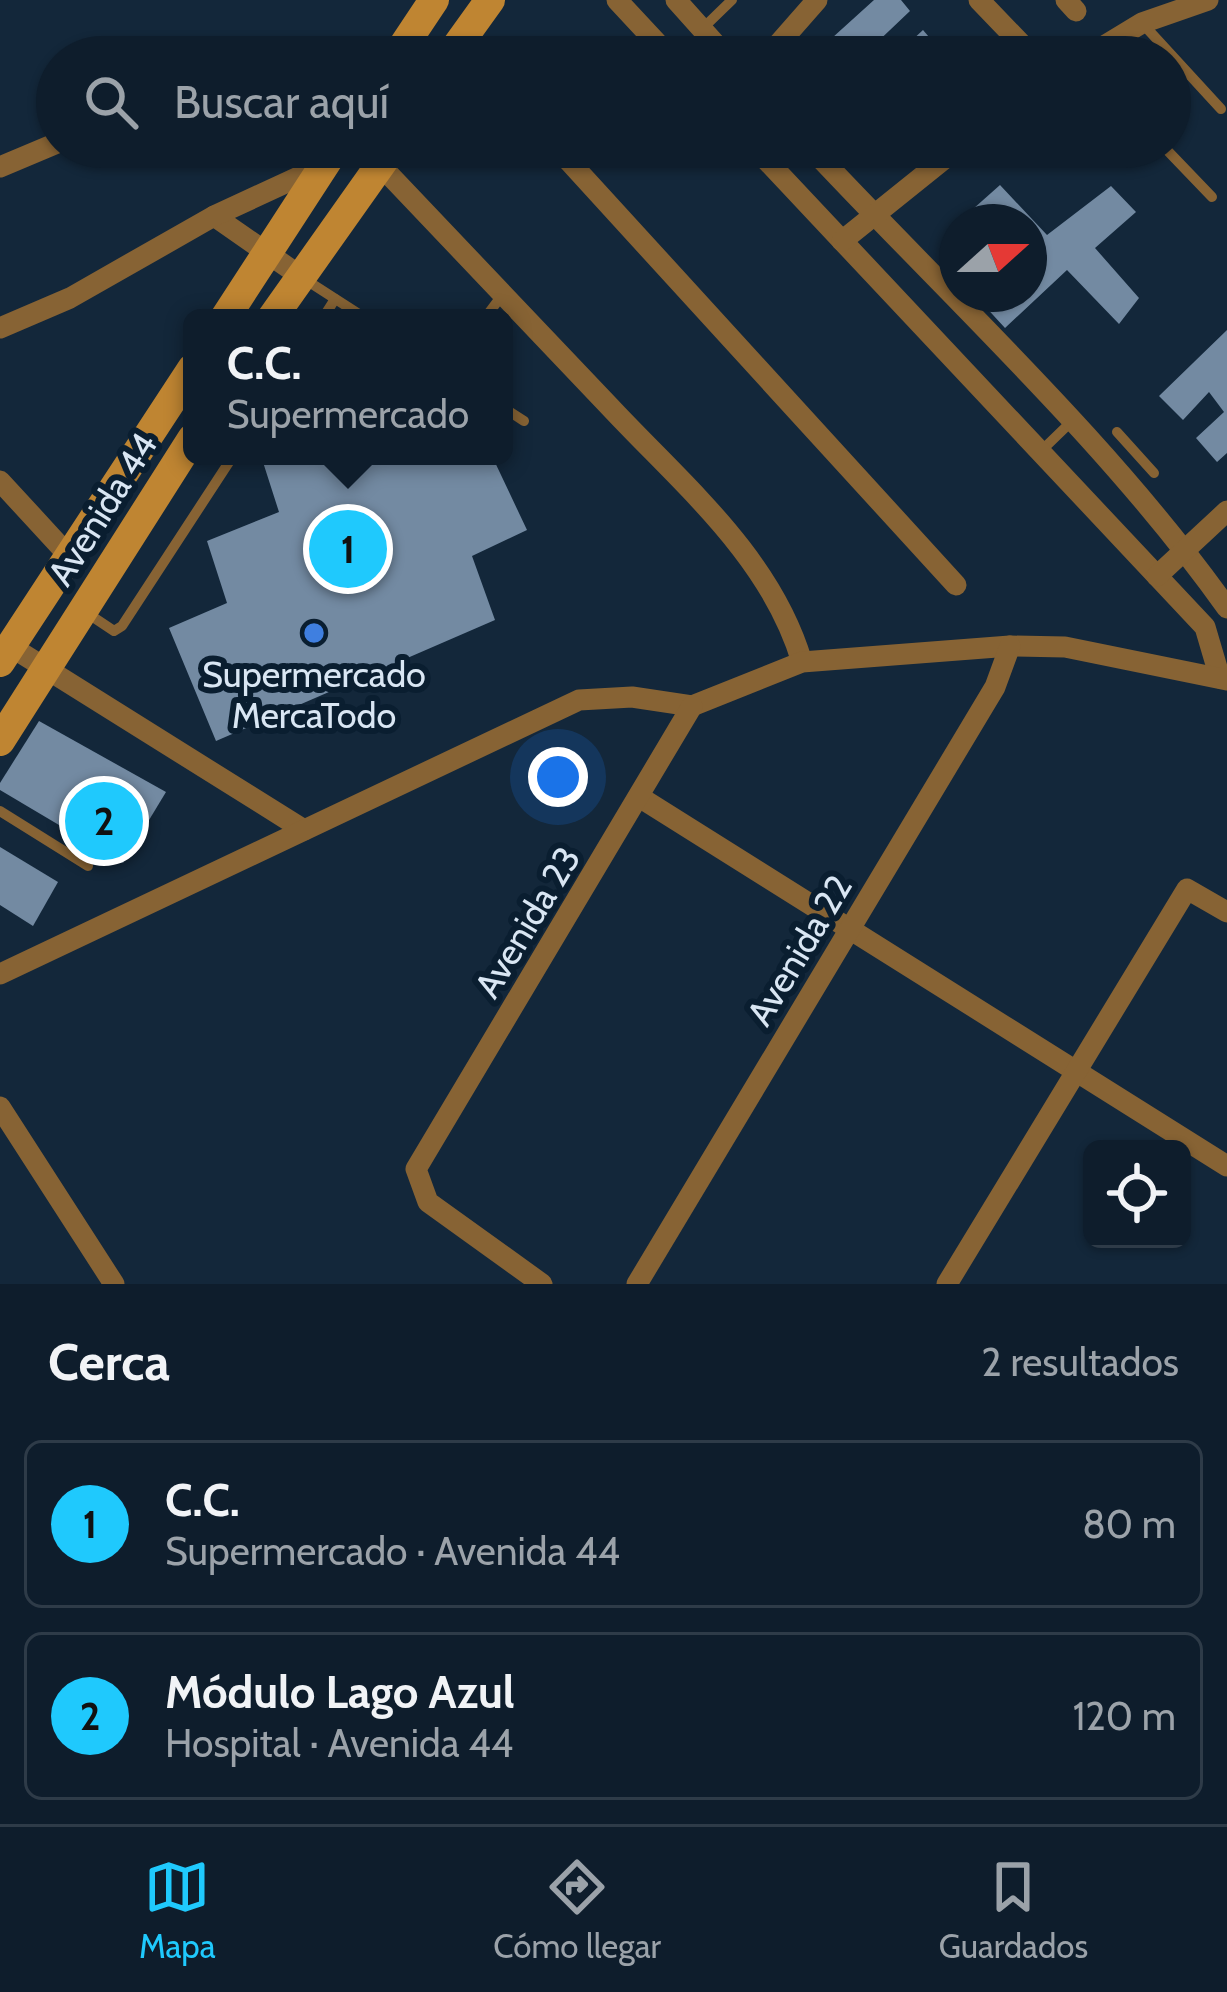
<!DOCTYPE html>
<html lang="es">
<meta charset="utf-8">
<style>
body{margin:0;font-family:Cabin,sans-serif;background:#172634;color:#f1f3f6}
.controls{position:absolute;right:36px;bottom:36px;display:grid;overflow:hidden;border-radius:18px;box-shadow:0 3px 9px #0004}
.controls button{width:108px;height:108px;display:grid;place-items:center;padding:0;border:0;border-bottom:3px solid #2e3b48;background:#0e1d2c;color:#f1f3f6;font:60px sans-serif}
.compass{position:absolute;left:939px;top:204px;width:108px;height:108px;border-radius:50%;background:#0e1d2c;box-shadow:0 3px 9px #0004;rotate:69deg}
.you{position:absolute;left:558px;top:777px;width:42px;height:42px;margin:-30px;border:9px solid #fff;border-radius:50%;background:#1a73e8;box-shadow:0 0 0 18px #1a73e833}
.badge{display:grid;place-items:center;width:78px;height:78px;border-radius:50%;background:#1fc9fd;color:#111;font-size:39px;font-weight:700}
.pin{position:absolute;translate:-50% -50%;border:6px solid #fff;box-shadow:0 3px 12px #0006}
.popup{position:absolute;left:183px;top:309px;width:330px;height:156px;box-sizing:border-box;display:grid;place-content:center;border-radius:18px;background:#0e1d2c;filter:drop-shadow(0 3px 9px #0005);font-size:39px;white-space:nowrap;color:#9ba2a9}
.popup b{font-size:45px;color:#f1f3f6}
.popup::after{content:'';position:absolute;left:50%;top:100%;margin-left:-24px;border:24px solid transparent;border-top-color:#0e1d2c}
.list{margin:0;padding:0;list-style:none}
h2{display:flex;justify-content:space-between;align-items:center;height:156px;margin:0;padding:0 48px;font-size:51px}
h2 small{font-size:39px;font-weight:400;color:#9ba2a9}
.list li{display:grid;grid-template-columns:78px 1fr auto;gap:36px;align-items:center;box-sizing:border-box;height:168px;margin:0 24px 24px;padding:0 24px;border:3px solid #2e3b48;border-radius:18px}
.list b{display:block;font-size:45px;white-space:nowrap}
.list p{margin:0;font-size:39px;white-space:nowrap;color:#9ba2a9}
.list em{font-size:39px;font-style:normal;color:#9ba2a9}
.icon{flex:none;width:66px;height:66px;fill:none;stroke:currentColor;stroke-width:2;stroke-linecap:round;stroke-linejoin:round}
.map{position:relative;flex:none;width:1227px;height:1284px;overflow:hidden}
.search{position:absolute;background:#0e1d2c;box-shadow:0 3px 9px #0004;left:36px;right:36px;top:36px;height:132px;display:flex;align-items:center;gap:30px;box-sizing:border-box;padding:0 42px;border-radius:66px;color:#9ba2a9;font-size:45px}
.sheet{height:540px;background:#0e1d2c}
nav{display:flex;justify-content:space-around;align-items:center;box-sizing:border-box;height:168px;border-top:3px solid #2e3b48;background:#0e1d2c;font-size:33px;color:#9ba2a9}
nav a{display:grid;justify-items:center;gap:6px}
nav .on{color:#1fc9fd}
.map>svg:first-child{display:block}
.building{fill:#738aa2}
.lines{fill:none;stroke-linecap:round;stroke-linejoin:round}
.lane{stroke:#876334;stroke-width:10}
.street{stroke:#876334;stroke-width:21}
.secondary{stroke:#bf8532;stroke-width:30}
.shop-dot{fill:#3f7fe0;stroke:#0a1e30;stroke-width:4.5}
.labels{text-anchor:middle;stroke-width:12;stroke-linejoin:round;paint-order:stroke}
.street-label{font-size:36px;fill:#d9e6f3;stroke:#0a1e30}
.poi-label{font-size:36px;fill:#d9e6f3;stroke:#0a1e30}
</style>
<div class="map">
<svg width="1227" height="1284" viewBox="0 0 1227 1284">
<rect width="100%" height="100%" fill="#13273a"/>
<g class="building">
<polygon points="874,0 901,0 910,11 870,49 877,57 811,57"/>
<polygon points="923,30 946,57 894,57"/>
<polygon points="1000,185 1047,235 1111,186 1136,212 1095,248 1139,298 1119,324 1067,270 1005,328 982,303 990,294 1029,294 1029,222 985,222 973,209"/>
<polygon points="1227,330 1227,453 1217,462 1196,438 1224,412 1209,392 1183,420 1159,396"/>
<polygon points="269,456 424,456 427,463 445,456 492,456 527,530 472,556 495,620 216,741 169,628 227,603 207,541 279,512 262,459"/>
<polygon points="39,721 166,792 123,863 0,790 0,783"/>
<polygon points="0,847 58,882 33,926 0,905"/>
</g>
<g class="lines">
<g class="lane">
<polyline points="1142,23 1221,109"/>
<polyline points="702,29 732,0"/>
<polyline points="1164,147 1212,197"/>
<polyline points="306,280 365,318"/>
<polyline points="323,318 335,299"/>
<polyline points="485,318 503,294"/>
<polyline points="504,408 524,421"/>
<polyline points="1117,432 1154,473"/>
<polyline points="1040,452 1071,422"/>
<polyline points="84,611 114,631 122,626 233,456"/>
<polyline points="0,811 88,866"/>
</g>
<g class="street">
<polyline points="617,0 670,57"/>
<polyline points="676,0 727,57"/>
<polyline points="979,0 1029,52"/>
<polyline points="1066,0 1076,11"/>
<polyline points="767,57 817,0"/>
<polyline points="1086,57 1142,23 1208,0"/>
<path d="M357,147l24,19c76,80 153,161 229,241 73,78 161,150 192,255"/>
<polyline points="556,147 956,585"/>
<polyline points="754,147 1205,627 1220,678"/>
<path d="M810,147c139,149 300,296 417,461"/>
<polyline points="0,167 57,143"/>
<polyline points="214,216 303,278"/>
<polyline points="842,241 959,147"/>
<polyline points="0,328 70,298 214,216 320,167"/>
<polyline points="0,481 69,556"/>
<polyline points="1157,576 1227,511"/>
<polyline points="10,646 304,830"/>
<polyline points="641,798 1227,1166"/>
<polyline points="0,974 579,700 632,697 692,706 802,662 1010,646 1065,647 1227,680"/>
<polyline points="0,1107 114,1284"/>
<polyline points="542,1284 428,1202 416,1169 692,706"/>
<polyline points="637,1284 995,687 1010,646"/>
<polyline points="947,1284 1187,889 1227,912"/>
</g>
<g class="secondary">
<polyline points="396,57 434,0"/>
<polyline points="449,57 490,0"/>
<polyline points="225,318 336,147"/>
<polyline points="272,318 393,147"/>
<polyline points="0,662 192,369"/>
<polyline points="0,741 192,439"/>
</g>
</g>
<circle class="shop-dot" cx="314" cy="633" r="12"/>
<g class="labels">
<g class="street-label">
<text transform="translate(102 509) rotate(-58)" y="13">Avenida 44</text>
<text transform="translate(527 922) rotate(-59)" y="13">Avenida 23</text>
<text transform="translate(799 950) rotate(-59)" y="13">Avenida 22</text>
</g>
<g class="poi-label">
<text x="314" y="687">Supermercado<tspan x="314" dy="41">MercaTodo</tspan></text>
</g>
</g>
</svg>
<div class="controls">
<button><svg class="icon" aria-label="locate" viewBox="0 0 24 24"><circle cx="12" cy="12" r="6"/><path d="M12 2v4M12 18v4M2 12h4M18 12h4"/></svg></button>
</div>
<svg class="compass" viewBox="-18 -18 36 36"><path d="M0-13l5 13h-10z" fill="#e53935"/><path d="M0 13l5-13h-10z" fill="#9ba2a9"/></svg>
<div class="you"></div>
<div class="pin badge" style="left:348px;top:549px">1</div>
<div class="popup"><b>C.C.</b>Supermercado</div>
<div class="pin badge" style="left:104px;top:821px">2</div>
<div class="search"><svg class="icon" aria-label="search" viewBox="0 0 24 24"><circle cx="10" cy="10" r="6"/><path d="M15 15l6 6"/></svg>Buscar aquí</div>
</div>
<section class="sheet">
<h2>Cerca<small>2 resultados</small></h2>
<ul class="list">
<li><span class="badge">1</span><div><b>C.C.</b><p>Supermercado · Avenida 44</p></div><em>80 m</em></li>
<li><span class="badge">2</span><div><b>Módulo Lago Azul</b><p>Hospital · Avenida 44</p></div><em>120 m</em></li>
</ul>
</section>
<nav>
<a class="on"><svg class="icon" aria-label="map" viewBox="0 0 24 24"><path d="M3 6l6-2 6 2 6-2v14l-6 2-6-2-6 2zM9 4v14M15 6v14"/></svg>Mapa</a>
<a><svg class="icon" aria-label="directions" viewBox="0 0 24 24"><path d="M12 3l9 9-9 9-9-9zM9 14v-3h6M13 9l2 2-2 2"/></svg>Cómo llegar</a>
<a><svg class="icon" aria-label="saved" viewBox="0 0 24 24"><path d="M7 4h10v16l-5-4-5 4z"/></svg>Guardados</a>
</nav>
